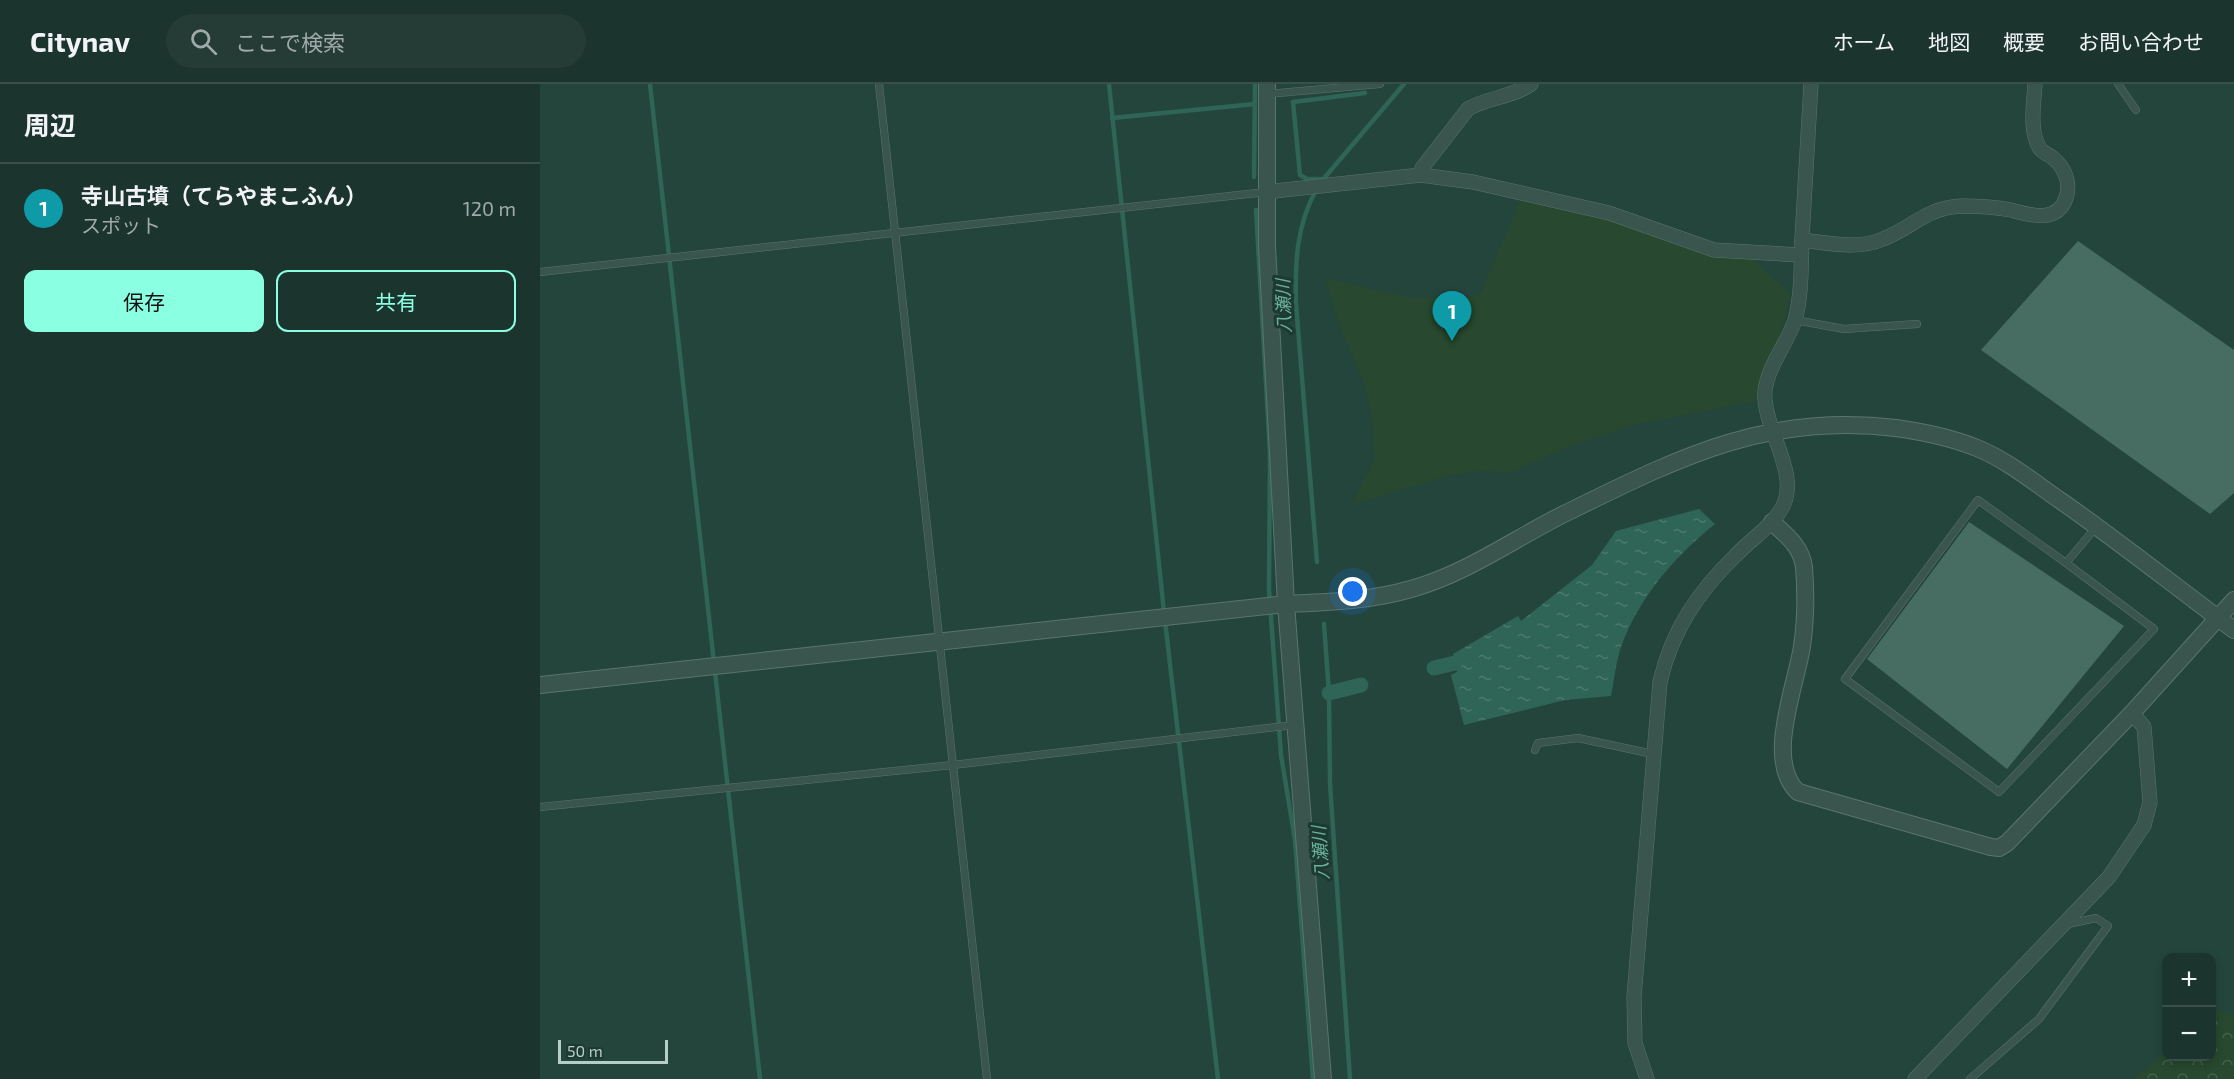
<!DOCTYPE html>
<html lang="ja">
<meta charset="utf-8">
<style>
body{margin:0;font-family:"Exo 2","Noto Sans JP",sans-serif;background:#243c35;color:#f1f3f6}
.controls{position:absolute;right:18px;bottom:18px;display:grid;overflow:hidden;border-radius:12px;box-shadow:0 3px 9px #0003}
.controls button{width:54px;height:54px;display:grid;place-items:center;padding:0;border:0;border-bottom:2px solid #394f49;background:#1b342d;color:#f1f3f6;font:30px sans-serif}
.scale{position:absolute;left:18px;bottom:15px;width:110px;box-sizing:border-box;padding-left:6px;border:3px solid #b6cec8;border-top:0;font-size:16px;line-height:21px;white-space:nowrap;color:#b6cec8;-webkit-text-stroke:4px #1d3a32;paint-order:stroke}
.you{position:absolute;left:813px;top:508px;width:21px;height:21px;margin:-15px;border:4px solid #fff;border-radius:50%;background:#1a73e8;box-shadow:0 0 0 9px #1a73e833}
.badge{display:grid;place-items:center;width:39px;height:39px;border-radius:50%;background:#8affe1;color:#fff;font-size:20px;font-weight:700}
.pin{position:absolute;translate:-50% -50px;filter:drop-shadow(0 2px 3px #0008)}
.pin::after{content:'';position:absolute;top:32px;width:21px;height:18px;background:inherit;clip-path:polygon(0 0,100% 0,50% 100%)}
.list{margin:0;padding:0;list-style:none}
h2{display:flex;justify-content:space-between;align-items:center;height:78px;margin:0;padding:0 24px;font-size:26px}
h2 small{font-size:20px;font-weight:400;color:#a0aaaa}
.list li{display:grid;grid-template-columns:39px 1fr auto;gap:18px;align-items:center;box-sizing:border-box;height:90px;padding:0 24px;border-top:2px solid #394f49}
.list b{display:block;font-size:22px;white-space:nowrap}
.list p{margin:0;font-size:20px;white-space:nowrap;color:#a0aaaa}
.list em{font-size:20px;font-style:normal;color:#a0aaaa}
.actions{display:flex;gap:12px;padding:18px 24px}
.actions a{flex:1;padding:14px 0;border:2px solid #8affe1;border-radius:12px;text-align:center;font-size:21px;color:#8affe1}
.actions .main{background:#8affe1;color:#111}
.icon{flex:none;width:33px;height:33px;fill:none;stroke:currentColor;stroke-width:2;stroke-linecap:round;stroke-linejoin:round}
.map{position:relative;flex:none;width:1694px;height:995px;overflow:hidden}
header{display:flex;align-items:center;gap:36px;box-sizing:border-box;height:84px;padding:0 30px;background:#1b342d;border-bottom:2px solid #394f49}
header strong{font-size:28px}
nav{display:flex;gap:33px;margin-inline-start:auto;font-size:21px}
.search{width:420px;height:54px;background:#243c35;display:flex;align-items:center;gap:15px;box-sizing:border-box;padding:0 21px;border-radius:33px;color:#a0aaaa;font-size:22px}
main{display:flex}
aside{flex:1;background:#1b342d}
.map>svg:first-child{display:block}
.grass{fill:#28482f}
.forest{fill:url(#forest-crowns)}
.water{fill:url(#water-ripples)}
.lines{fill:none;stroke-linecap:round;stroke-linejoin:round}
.stream{stroke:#2f6556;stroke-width:4.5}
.canal{stroke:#2f6556;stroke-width:15}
.building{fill:#476c62}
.service-casing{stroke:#5a756d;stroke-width:8}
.minor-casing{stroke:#5a756d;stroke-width:15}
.tertiary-casing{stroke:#5a756d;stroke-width:18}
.service{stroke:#39554d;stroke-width:7}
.minor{stroke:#39554d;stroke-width:14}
.tertiary{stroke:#39554d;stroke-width:16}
.labels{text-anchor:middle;stroke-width:6;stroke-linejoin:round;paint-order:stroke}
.water-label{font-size:18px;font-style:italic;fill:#6cb09c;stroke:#1d3a32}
</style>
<header>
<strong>Citynav</strong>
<div class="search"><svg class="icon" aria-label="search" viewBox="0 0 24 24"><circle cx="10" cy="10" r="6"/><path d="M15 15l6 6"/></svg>ここで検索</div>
<nav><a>ホーム</a><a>地図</a><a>概要</a><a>お問い合わせ</a></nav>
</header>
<main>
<aside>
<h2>周辺<small></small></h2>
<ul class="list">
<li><span class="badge" style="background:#0f9aa8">1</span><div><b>寺山古墳（てらやまこふん）</b><p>スポット</p></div><em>120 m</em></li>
</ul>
<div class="actions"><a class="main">保存</a><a>共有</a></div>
</aside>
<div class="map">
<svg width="1694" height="995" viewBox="0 0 1694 995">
<defs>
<pattern id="forest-crowns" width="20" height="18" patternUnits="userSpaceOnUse" patternTransform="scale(1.5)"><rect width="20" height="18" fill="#28482f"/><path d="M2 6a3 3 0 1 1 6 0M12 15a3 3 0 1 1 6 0" fill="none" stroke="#45614c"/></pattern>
<pattern id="water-ripples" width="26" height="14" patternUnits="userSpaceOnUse" patternTransform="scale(1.5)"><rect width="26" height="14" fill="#2f6556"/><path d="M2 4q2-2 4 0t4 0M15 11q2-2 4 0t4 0" fill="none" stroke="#4b7a6d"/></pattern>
</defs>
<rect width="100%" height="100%" fill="#24453c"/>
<path class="grass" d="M980,117l86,17 110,38 36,3 38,34c-4,44 -30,68 -34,108l-123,24 -66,22 -56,25 -32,-1 -32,5 -96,29 24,-46 -3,-39 -6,-31 -28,-68 -13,-43 86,20 65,-2 5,-4z"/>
<polygon class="forest" points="1675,925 1694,932 1694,995 1594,995 1626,967 1626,972 1672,972 1672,928"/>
<path class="water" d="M1159,425l16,15c-40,32 -76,73 -94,123 -5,15 -7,33 -10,49l-46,4 -101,25 -13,-50 6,-3 -4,-18 65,-38 3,5 71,-56 24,-34z"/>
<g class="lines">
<g class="stream">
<polyline points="110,0 220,995"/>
<polyline points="569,0 624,528"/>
<polyline points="572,34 715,20"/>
<polyline points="714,93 715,0"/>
<polyline points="782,95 767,95 760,91 753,18 825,9"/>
<polyline points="780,99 864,0"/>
<path d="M776,106c-20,37 -21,73 -20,114l21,258"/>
<polyline points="716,126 730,369 729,506 741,671 755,756 773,995"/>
<polyline points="625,537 678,995"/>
<polyline points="784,540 789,609 790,700 810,995"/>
</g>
<g class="canal">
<polyline points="894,584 915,579"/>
<polyline points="789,609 821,601"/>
</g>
</g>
<g class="building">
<polygon points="1538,157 1694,266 1694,409 1670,430 1441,266"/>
<polygon points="1429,438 1584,542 1467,685 1327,575"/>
</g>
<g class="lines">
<g class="service-casing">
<g id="service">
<polyline points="339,0 447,995"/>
<polyline points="1578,0 1596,26"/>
<polyline points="727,10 840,0"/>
<polyline points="0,188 726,108"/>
<polyline points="1255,236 1304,245 1377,240"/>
<polyline points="1526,479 1614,545 1459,708 1305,595 1438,416 1526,479 1557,442"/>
<polyline points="995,666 998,659 1038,654 1113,670"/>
<polyline points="0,723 413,681 754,641"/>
<polyline points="1430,995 1499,935 1568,842 1556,834 1528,840"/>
</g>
</g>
<g class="minor-casing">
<g id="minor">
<path d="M881,91l1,-7 46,-59c20,-12 43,-11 63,-25"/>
<polyline points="726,108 881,91 933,98 1069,129 1174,166 1261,171"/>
<path d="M1262,156c26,3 56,10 81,-1 30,-12 43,-31 78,-33 17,0 34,1 50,4 19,5 46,14 55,-12 5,-15 -1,-30 -13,-40 -5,-4 -12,-6 -14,-11 -10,-17 -5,-45 -4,-63"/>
<path d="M1107,995l-12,-36 -1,-46 26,-315c12,-52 38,-90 76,-127 15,-16 37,-29 47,-49 17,-34 -21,-79 -18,-115 3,-26 22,-47 30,-71 7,-25 6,-56 7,-82 3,-51 6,-103 9,-154"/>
<polyline points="1375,995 1569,793 1604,741 1610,718 1604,643 1592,629"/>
</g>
</g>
<g class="tertiary-casing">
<g id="tertiary">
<polyline points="727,0 727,162 746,520 783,995"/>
<path d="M1232,438c15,14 29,24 32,45 2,26 2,53 -2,79 -5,37 -38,115 -4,146l193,55 8,1 8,-5 125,-130 102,-113"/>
<path d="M0,601l746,-81c42,-2 84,-3 125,-15 55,-15 104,-51 155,-76 112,-55 201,-101 330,-85 28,4 54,9 81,20 30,12 58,35 84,53 59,41 115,86 173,129"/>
</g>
</g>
<use href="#service" class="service"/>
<use href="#minor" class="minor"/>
<use href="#tertiary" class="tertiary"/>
</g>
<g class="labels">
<g class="water-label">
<text transform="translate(744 222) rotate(-92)" y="6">八瀬川</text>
<text transform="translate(781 769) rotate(-94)" y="6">八瀬川</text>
</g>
</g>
</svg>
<div class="controls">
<button>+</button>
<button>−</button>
</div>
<div class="scale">50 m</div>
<div class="you"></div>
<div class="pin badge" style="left:912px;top:257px;background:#0f9aa8">1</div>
</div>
</main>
